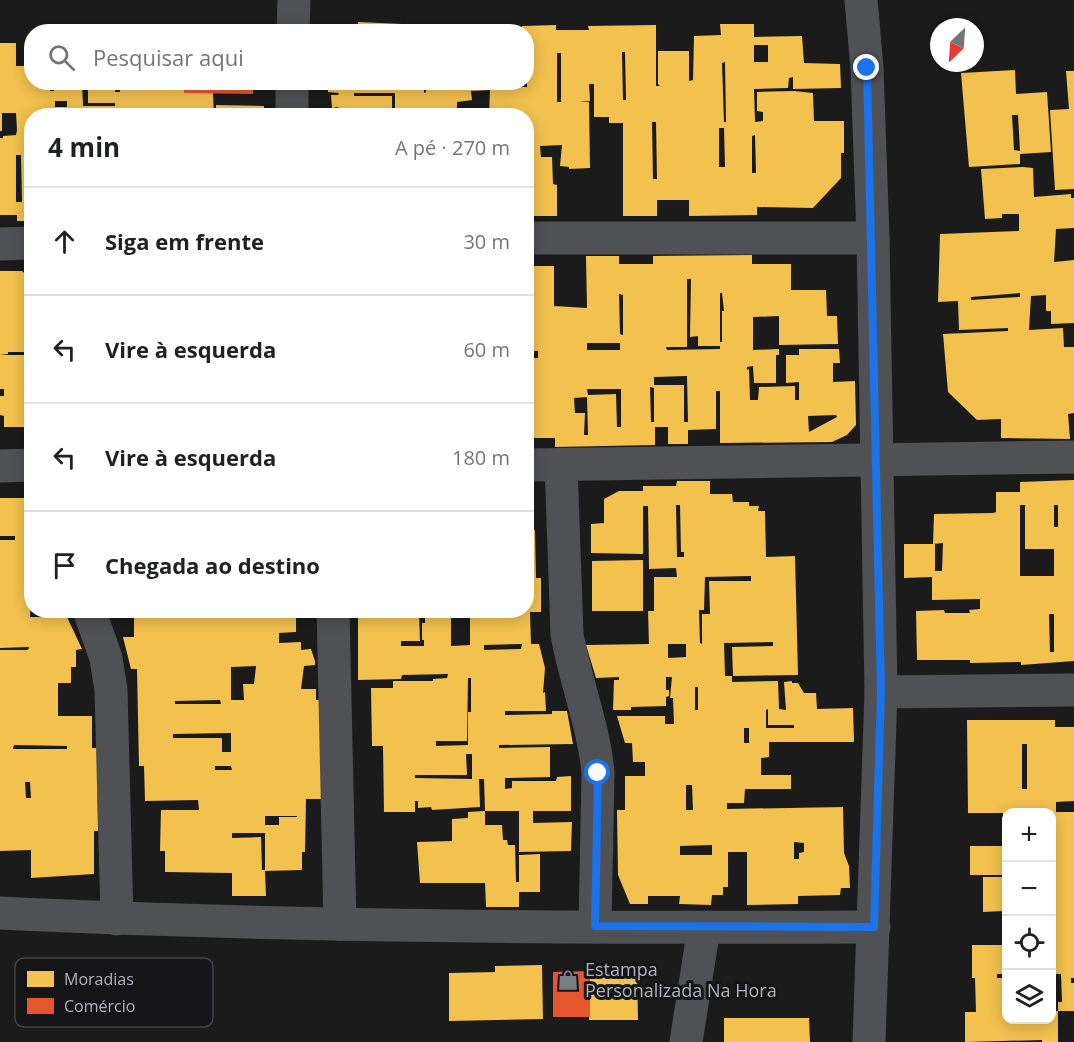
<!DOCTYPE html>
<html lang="pt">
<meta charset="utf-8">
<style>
body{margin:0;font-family:"Open Sans",sans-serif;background:#f2f2f2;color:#202124}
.controls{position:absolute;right:18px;bottom:18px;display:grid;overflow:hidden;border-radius:12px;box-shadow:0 3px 15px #0003}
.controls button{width:54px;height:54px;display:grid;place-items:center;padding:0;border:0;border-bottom:2px solid #e0e0e0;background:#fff;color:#202124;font:30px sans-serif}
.compass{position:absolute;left:930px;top:18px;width:54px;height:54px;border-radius:50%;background:#fff;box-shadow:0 3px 15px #0003;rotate:205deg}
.stop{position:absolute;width:18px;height:18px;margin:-14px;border:4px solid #1a73e8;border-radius:50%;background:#fff}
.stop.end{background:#1a73e8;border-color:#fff;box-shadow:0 2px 6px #0008}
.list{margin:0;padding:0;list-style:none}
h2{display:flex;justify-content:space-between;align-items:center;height:78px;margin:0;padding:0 24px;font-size:26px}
h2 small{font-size:20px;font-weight:400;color:#757577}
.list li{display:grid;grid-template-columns:39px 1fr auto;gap:18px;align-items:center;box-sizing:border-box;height:108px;padding:0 24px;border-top:2px solid #e0e0e0}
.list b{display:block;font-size:22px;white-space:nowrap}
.list em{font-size:20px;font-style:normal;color:#757577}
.icon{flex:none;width:33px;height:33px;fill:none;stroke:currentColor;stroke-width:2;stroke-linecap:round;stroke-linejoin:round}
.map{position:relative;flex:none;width:1074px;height:1042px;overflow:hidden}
.search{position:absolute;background:#fff;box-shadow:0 3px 15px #0003;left:24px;top:24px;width:510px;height:66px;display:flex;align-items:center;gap:15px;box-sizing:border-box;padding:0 21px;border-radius:24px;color:#757577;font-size:22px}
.panel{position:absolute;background:#fff;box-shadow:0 3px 15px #0003;left:24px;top:108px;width:510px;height:510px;border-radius:24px}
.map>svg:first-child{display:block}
.homes{fill:#f2c14e;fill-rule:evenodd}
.shops{fill:#e4572e}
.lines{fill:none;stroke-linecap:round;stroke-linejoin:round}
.minor{stroke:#4f5154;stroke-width:33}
.route{stroke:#1a73e8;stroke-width:8}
.labels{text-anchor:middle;stroke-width:6;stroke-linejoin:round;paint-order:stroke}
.poi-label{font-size:18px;fill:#abb3bd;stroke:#151518;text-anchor:start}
.key{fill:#151518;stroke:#42444a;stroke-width:1.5}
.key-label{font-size:16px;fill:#abb3bd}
</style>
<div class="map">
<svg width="1074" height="1042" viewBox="0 0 1074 1042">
<rect width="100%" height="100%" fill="#1b1b1c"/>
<g class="homes">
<polygon points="358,22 424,25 424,32 358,32"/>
<path d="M720,24h34v13l48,-1 2,27 36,1 1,24 -48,1v-12l-4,1 -1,10 -34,1 1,33 8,-1v-9l-6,-1v-19l37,-1 19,2 1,28h30v32h-3v25l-28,30 -56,-1v8l-68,1v-16h-32v16h-34v-93h-14v-6h-15v-33h-5l1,17h-11l10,1 1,66 -21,1v-2l-9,-1 2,-21 -22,1 1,11h11l1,27 4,1v31h-31v-100h-37l1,-26 -19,1 1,9 -15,2v14h-62v-23h-41v3h38v20h-53l-1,-9 -6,1 -1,-13h7l1,-2 -11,-1v-10h96v11l2,-1v-10h92v5h9l-1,-55h-4v-6l34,-1v5h33l-1,-4 68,-1v61h4l-2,-2v-33h31v30l4,-1 1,-44 27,-1zM754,45h14v17h-14zM622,52h3l1,48h-3zM557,53h4v49h-4zM725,62l1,60h-2l-2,-59zM652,122h4l1,57h-4zM719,128h5l1,39h-6zM755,135l1,38h-4v-37z"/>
<polygon points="184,25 184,32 82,32 82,26"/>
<path d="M0,43h16v23h16v16h18v9h4v-9h28l1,24h32v-3h-27v-21h27v10h5v-10h64v11h29l1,23h-182v105h-15v-6h-17v-77h3v-2l13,-1 1,-5 -1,-17h-14v18h-2zM55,101h12v6h-12zM16,155h5l1,47h-6z"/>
<path d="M1015,70l1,24 31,-2 4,60 -31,2v10l-51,3 -8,-94zM1012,115h6l2,36 -6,-1z"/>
<polygon points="1066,71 1074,71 1074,189 1055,190 1050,110 1069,109"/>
<polygon points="216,105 264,106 264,116 216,116"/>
<path d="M1023,167l10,1 1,29 37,-3v4h3v30l-18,1 -2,33 20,-2v63l-23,1v-13h-5v-16l-15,1 -2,34 34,-2 1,19h10v66l-6,1 2,25 -69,-1v-19l-24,1 -29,-28 -5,-58 65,-3v-3l-49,2 -1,-29 -20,1 2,-68 79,-3v-17h-17v4l-17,1 -4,-50zM1020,293v4l-49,3v-3z"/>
<path d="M752,255v9h39v26h35l1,26h10l1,28 -59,1v-29l-26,1v33l26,-1v6h-3v28h-22l-1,-17 -6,1v3l2,-1 1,31h8l1,-13 36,-1v14h4v-18l-13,1v-28h13v-6h40l1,14h-7v19l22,-1 1,44 -9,10 -15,7 -112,1v-52h-4v38l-28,1v14h-20v-17h-13v18l-100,2v-9h-29v-80h12v-7h-12v-85h28v40l33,2 -1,-52h33v8h34v-8zM687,279h4l-1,58 8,-1v10h22v3l-53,1 -1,-3h21zM720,293h2l2,18h-2v31h-2zM619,294l4,1v40l-3,-1zM587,343h33v7h-33zM687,376l1,46h-4v-37h-30v-8zM650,387l4,1v34h-3zM587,389h34v38h-4l-1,-33 -28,1zM587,397l1,38h-4l1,-22h-10l-1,-15zM836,415l1,2 -28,15 -1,-16z"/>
<polygon points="0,271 22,271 32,280 32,352 8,352 8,354 0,355"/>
<polygon points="0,355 32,355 32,427 4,427 4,416 0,415 0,396 4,396 4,389 0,389"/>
<path d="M1074,480v181l-53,4v-3l-51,1v-3h-53l-1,-49 28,-1 1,3h25l-1,-3 11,-1v-10l-48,1v-23l-28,1v-34h31v27h7l1,-28 -10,1 1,-30 59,-1 3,-1v-20h24v-10zM1020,505h5v44h29v27h-34zM1054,505h4v22h-4zM1049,614h5v38h-4z"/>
<path d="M677,481h33v13h22l1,8h16v4h10l-1,5h7l1,46 29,-1 3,119 -65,1 -1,-29 41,-1v-4l-49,1 1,33h7v6l46,-1 1,28 7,1 -2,-28 8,-1v2h6l6,10h12l1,16 36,-1 1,34h-85v15l-8,1v17h30v14h-46l-1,14h-17v6l116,-2 1,46 5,13 1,22h-9l-1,7 -42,1v8l-51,1v-53h-19v35h-5v8h-11l-1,10 -32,-1 1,-8h-32v8h-18l-12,-29 -1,-65h8v-34h20v-14h-12l-1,-19h-7l-8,-27h48v8h9l-1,-26h-3l2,-21h-6v13h3v6l-3,1v9l-35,1v3h-18l1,-30h5v-3l-23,1 -10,-33 63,-1 -1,-33h6v-34h23l-1,-9 -27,1 -1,-63h-5v48l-52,-1v-29l13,-1v-24l15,-8h24v-5h33zM676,505h4l1,47h3v5h-7zM751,576v5h-42l1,33h-8v30l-2,-1 -1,-33h5l1,-33zM668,644h18v13l-18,1zM695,687h3v23h-3zM768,709v16h26v3h-28v-18zM744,728h5v15h-5zM686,785h6l1,25h-7zM794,842l10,1v9l-5,1v6h-5zM712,845v10h-32v-9z"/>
<path d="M0,498h29l3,7v35h-3v45h3l-2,32h37l15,32 -6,1v17h-5v16h-13v33h34v32h5l1,83h-4v43l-63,4v-28l-31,1v-201h28l1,-3 -29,1v-108h15v-4h-15zM14,745l53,1v3h-54zM25,782h5l1,16h-5z"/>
<path d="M535,530l1,48h5v34h-11l1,32h8l6,24 -2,25 2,-1 1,19h-41v4l47,-1v-3h15l6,33 -74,1v3l51,-1v30l-45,1v11l7,-1v-7h44l1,-4 14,-1v35h-38v12l39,-1 -1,29 -52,1v-41h-34l-1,-32h-5l1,28 -48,3 -1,-3 -13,1v-7h-3v11h-31l-1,-66h-11l-1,-58h22v-7h40v-2l14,-1 1,-4 -46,1 -1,4 -43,1v-66l61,-1 1,28h-19v5h23v-6h-2v-17h3v-10h10v-3h40v3h-24v33l19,-1v-27l50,-3 -1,-5h7v-79zM522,644l-1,5 -37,1v-5zM468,678h3v34h-3v33l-32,1v-5h31zM466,754h6v25l-57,-1v-3h52z"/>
<polygon points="643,560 643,611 592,611 592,561"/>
<path d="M134,610h162v22l-17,1v10l22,-1v8l10,-1 4,12v4l-11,1 -3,23h15v11h7v99h-17l-1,53h-3v18l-37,1 1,25h-34v-23l-67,-1v-21h-5l1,-41h38l-1,-10 -53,1 -1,-35h-5l-2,-97h-6l-8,-32h11zM256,666l-2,18h-11l1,16h-13v-33zM220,700l1,4h-46v-3zM231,733v19h-9v-14h-49v-4zM215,766h16l1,4h-17zM265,816h32v1h-18v8h-14zM232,833h33v37h-3l-1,-33 -29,1z"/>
<path d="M967,720h88v7h19v74l-18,1v10h18v166h-3v5h3v28h-16v31h-16v-2l-77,2v-30h11l-1,-34h-3v-33h31v-34l-20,1v-35h23v97h-9v4h9v42h46v-9h6v-9h4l-1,-28h-9v-162h-46v63h-36v-29h32l1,-33h-35zM1022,744h5v45h-5z"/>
<polygon points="485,811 485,825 502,825 503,840 507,840 508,845 515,845 516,882 519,882 519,855 540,854 540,892 519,892 519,907 486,907 485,883 420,883 417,842 452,841 452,819 468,818 468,812"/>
<polygon points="542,965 543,1019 449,1021 449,973 495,972 495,966"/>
<polygon points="637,970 638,1020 589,1020 590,971"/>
<polygon points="724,1018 809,1018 810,1042 724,1042"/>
</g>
<g class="shops">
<polygon points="184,82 254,82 253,94 184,93"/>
<polygon points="358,610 395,610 395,613 358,614"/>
<polygon points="590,971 590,1017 553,1017 553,972"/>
</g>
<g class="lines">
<g class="minor">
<polyline points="861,0 867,68 873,238 881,692 869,1042"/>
<polyline points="293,32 294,0"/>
<polyline points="292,116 292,82"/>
<polyline points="526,238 873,238"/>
<polyline points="0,244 32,243"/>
<polyline points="526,465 1074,457"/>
<path d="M561,465l6,169c8,47 27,92 31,139l-3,153"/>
<polyline points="0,466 32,465"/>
<polyline points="89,610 106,658 111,690 117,919"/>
<polyline points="333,610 340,924"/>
<polyline points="881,692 1074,690"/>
<path d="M0,913c291,14 583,15 874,14"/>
<polyline points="686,1042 704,928"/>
</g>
</g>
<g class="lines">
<polyline class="route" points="598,773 595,926 874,927 881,692 867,68"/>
</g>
<defs>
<g id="shop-bare" transform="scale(1.62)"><path d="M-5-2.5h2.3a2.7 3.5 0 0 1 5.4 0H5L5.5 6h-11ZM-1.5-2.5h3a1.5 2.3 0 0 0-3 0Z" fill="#797e85" stroke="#151518" stroke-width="2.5" paint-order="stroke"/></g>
</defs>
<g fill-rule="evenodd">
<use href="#shop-bare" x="568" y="980"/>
</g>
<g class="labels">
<g class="poi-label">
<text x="585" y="976">Estampa<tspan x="585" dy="21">Personalizada Na Hora</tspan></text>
</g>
</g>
<rect x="15" y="958" width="198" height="69" rx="9" class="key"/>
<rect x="27" y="971" width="27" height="16" fill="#f2c14e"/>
<rect x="27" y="998" width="27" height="16" fill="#e4572e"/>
<g class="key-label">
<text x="64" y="985">Moradias</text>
<text x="64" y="1012">Comércio</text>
</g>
</svg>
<div class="controls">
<button>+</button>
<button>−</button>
<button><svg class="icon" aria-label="locate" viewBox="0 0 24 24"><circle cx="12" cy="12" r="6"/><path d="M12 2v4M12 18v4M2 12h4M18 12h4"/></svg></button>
<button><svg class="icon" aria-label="layers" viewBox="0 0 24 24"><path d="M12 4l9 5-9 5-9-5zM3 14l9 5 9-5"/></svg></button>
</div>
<svg class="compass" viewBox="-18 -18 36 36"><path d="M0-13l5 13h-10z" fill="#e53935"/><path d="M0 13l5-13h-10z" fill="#757577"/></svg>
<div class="stop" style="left:598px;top:773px"></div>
<div class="stop end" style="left:867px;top:68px"></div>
<div class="search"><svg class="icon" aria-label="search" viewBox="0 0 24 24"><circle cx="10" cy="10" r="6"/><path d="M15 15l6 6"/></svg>Pesquisar aqui</div>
<section class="panel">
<h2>4 min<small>A pé · 270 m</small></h2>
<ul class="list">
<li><svg class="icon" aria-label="ahead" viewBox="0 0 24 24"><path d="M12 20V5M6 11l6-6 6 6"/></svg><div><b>Siga em frente</b></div><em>30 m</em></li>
<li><svg class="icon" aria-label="left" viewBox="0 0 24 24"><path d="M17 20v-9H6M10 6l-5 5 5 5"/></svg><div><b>Vire à esquerda</b></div><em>60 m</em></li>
<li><svg class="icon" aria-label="left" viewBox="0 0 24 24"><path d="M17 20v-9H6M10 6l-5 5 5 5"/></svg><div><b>Vire à esquerda</b></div><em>180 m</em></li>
<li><svg class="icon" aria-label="arrive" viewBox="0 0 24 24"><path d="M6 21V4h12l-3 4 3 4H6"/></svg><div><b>Chegada ao destino</b></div></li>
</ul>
</section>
</div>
